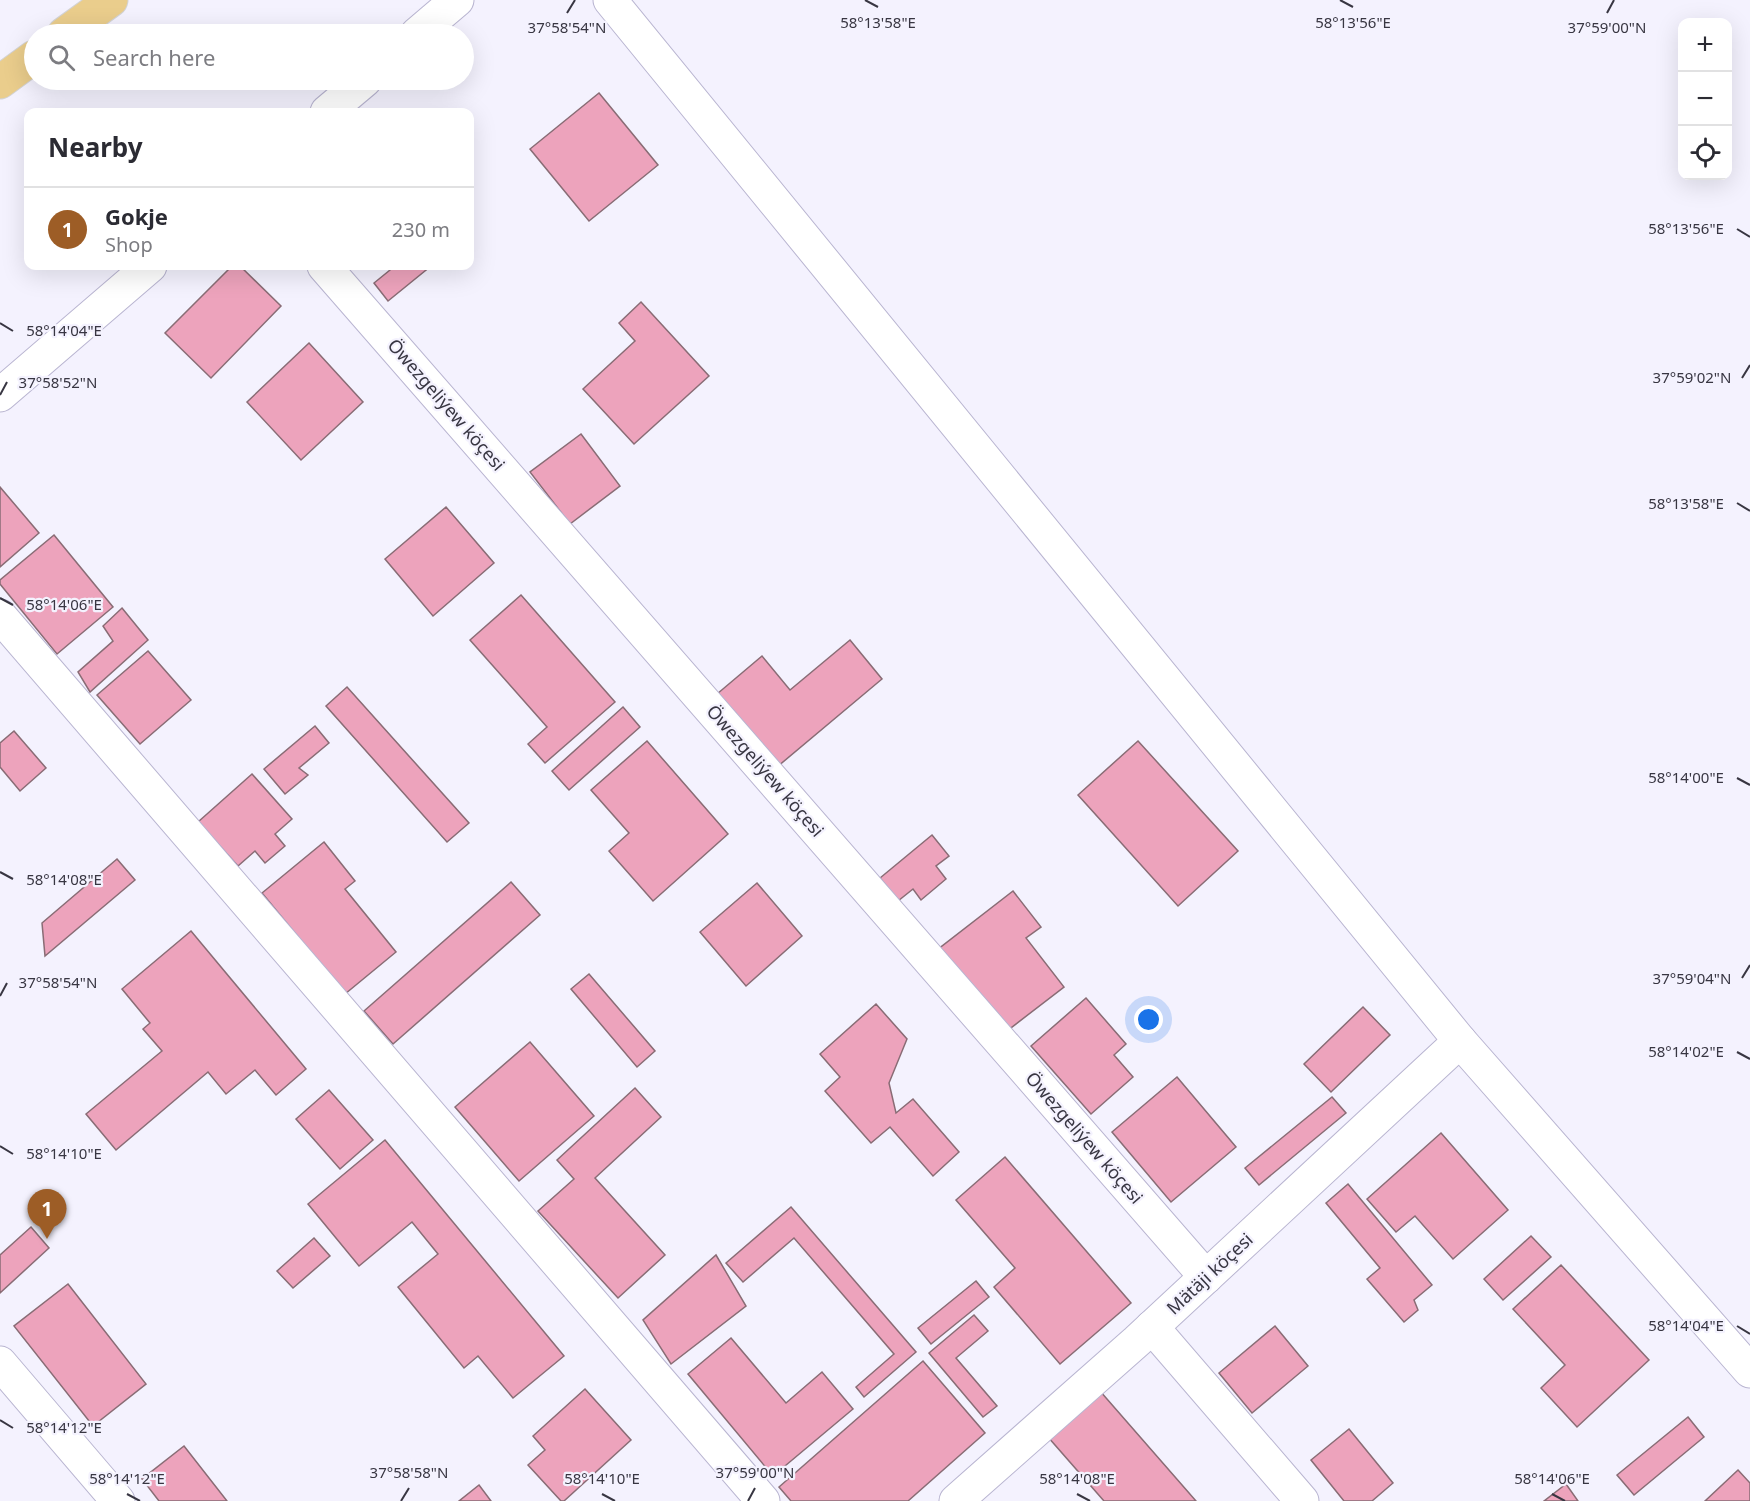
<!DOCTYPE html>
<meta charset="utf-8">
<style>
body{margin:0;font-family:"Noto Sans",sans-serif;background:#f7f7f7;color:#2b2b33}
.controls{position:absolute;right:18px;top:18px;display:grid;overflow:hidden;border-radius:12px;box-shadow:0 6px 24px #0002}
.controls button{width:54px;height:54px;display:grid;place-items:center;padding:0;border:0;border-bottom:2px solid #e1e1e2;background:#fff;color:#2b2b33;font:30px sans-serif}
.you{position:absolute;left:1149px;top:1020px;width:21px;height:21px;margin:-15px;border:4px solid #fff;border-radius:50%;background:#1a73e8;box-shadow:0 0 0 9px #1a73e833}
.badge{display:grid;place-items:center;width:39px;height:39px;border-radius:50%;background:#9d5d26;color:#fff;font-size:20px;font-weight:700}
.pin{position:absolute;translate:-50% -50px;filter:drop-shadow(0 2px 3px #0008)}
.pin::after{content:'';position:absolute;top:32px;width:21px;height:18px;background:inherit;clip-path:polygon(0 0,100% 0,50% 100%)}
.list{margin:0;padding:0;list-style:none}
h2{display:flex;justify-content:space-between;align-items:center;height:78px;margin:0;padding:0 24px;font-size:26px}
h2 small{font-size:20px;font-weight:400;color:#7c7c81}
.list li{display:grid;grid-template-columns:39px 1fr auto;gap:18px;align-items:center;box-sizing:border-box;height:84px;padding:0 24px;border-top:2px solid #e1e1e2}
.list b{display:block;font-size:22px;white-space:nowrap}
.list p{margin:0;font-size:20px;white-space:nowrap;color:#7c7c81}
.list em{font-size:20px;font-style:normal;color:#7c7c81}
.icon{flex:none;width:33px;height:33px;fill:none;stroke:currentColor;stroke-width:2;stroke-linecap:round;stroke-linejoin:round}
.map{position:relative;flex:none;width:1750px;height:1501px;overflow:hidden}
.search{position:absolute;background:#fff;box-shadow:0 6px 24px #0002;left:24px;top:24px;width:450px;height:66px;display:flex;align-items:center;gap:15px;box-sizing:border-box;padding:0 21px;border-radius:33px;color:#7c7c81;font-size:22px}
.panel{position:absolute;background:#fff;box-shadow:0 6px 24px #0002;left:24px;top:108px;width:450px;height:162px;border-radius:12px}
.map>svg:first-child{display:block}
.building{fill:#eda3bc;stroke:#896c75;stroke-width:1.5}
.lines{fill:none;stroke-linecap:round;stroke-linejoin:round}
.minor-casing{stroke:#b9b5d1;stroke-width:35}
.major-casing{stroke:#d3d3d5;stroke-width:35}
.minor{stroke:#fff;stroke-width:33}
.major{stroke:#eacd8c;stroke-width:33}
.ticks{fill:none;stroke:#383642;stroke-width:2}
.labels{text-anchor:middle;stroke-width:4.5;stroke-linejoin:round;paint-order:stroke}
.street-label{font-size:18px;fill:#383642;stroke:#f4f2fe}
.ticks-label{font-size:15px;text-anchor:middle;fill:#383642;stroke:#f4f2fe;stroke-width:4.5;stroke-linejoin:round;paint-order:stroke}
</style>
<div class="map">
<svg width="1750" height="1501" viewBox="0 0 1750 1501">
<rect width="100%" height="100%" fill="#f4f2fe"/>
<g class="building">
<polygon points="599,93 658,165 589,221 530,149"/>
<polygon points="232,266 240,266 281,306 211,378 165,333"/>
<polygon points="395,266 431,266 388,301 374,283"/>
<polygon points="641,302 709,376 634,444 583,389 635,341 619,323"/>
<polygon points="309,343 363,402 301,460 247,402"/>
<polygon points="581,434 620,486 570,524 530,472"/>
<polygon points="0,487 39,533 0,567"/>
<polygon points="446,507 494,563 433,616 385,559"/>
<polygon points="54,535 113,607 57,654 0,584 0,580"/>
<polygon points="521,595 615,702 545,763 528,744 547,727 470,640"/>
<polygon points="122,608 148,640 90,692 78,672 113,641 103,626"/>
<polygon points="850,640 882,679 777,767 717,694 762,656 790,690"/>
<polygon points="148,651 191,700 140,744 97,695"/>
<polygon points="347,687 469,823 447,842 326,706"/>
<polygon points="623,707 640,727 569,790 552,771"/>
<polygon points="315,726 329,743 299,768 308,775 285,794 264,769"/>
<polygon points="14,731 46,768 20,791 0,767 0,743"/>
<polygon points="647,741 728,834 653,901 609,851 629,833 591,790"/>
<polygon points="1138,741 1238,851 1178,906 1078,795"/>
<polygon points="252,774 292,819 275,834 285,846 265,863 255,851 238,866 198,822"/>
<polygon points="932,835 949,856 936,866 946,879 921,900 913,889 898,901 880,878"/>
<polygon points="324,842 355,881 345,889 396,952 345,994 262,893"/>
<polygon points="117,859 135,880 45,956 42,923"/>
<polygon points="511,882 540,915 393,1044 364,1011"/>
<polygon points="757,883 802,936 746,986 700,932"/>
<polygon points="1013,891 1041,927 1026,938 1064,987 1003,1034 937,950"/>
<polygon points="191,931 306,1069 276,1095 255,1070 226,1094 208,1072 116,1150 86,1114 162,1051 143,1029 150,1023 122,989"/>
<polygon points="589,974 655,1051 637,1067 571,989"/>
<polygon points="1086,998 1126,1044 1114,1055 1133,1077 1091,1114 1031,1046"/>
<polygon points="876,1004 907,1039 889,1083 896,1113 913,1099 959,1152 933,1176 890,1127 871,1143 825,1091 840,1077 820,1054"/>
<polygon points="1363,1007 1390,1035 1331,1092 1304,1064"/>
<polygon points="530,1042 594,1116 519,1181 455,1107"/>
<polygon points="1177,1077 1236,1147 1171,1202 1112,1132"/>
<polygon points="635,1088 661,1117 595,1178 665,1255 618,1298 538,1211 574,1179 557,1160"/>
<polygon points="329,1090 373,1140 340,1169 296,1119"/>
<polygon points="1332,1097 1346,1113 1259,1185 1245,1168"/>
<polygon points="1441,1133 1508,1210 1453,1259 1415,1216 1396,1232 1367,1199"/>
<polygon points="385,1140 564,1356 513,1398 478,1356 464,1368 398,1287 438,1254 412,1222 359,1266 308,1204"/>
<polygon points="1005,1157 1131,1303 1060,1364 994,1287 1015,1268 956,1200"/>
<polygon points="1348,1184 1432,1285 1414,1300 1418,1310 1404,1322 1367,1279 1380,1268 1326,1203"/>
<polygon points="791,1207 916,1352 864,1397 856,1387 894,1354 794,1238 743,1282 726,1263"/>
<polygon points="31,1227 49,1248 0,1293 0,1255"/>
<polygon points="1531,1236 1551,1257 1503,1300 1484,1279"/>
<polygon points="314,1238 330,1256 293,1288 277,1271"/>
<polygon points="716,1255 746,1306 671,1364 643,1320"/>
<polygon points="1561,1265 1649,1360 1577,1427 1541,1388 1565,1365 1513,1309"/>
<polygon points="976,1281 989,1297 931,1344 918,1328"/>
<polygon points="68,1284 146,1384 93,1426 14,1326"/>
<polygon points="974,1315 988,1331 956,1358 997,1406 983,1417 929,1353"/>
<polygon points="1275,1326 1308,1366 1252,1413 1219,1373"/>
<polygon points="731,1338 786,1403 822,1372 853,1409 773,1476 688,1374"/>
<polygon points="923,1361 985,1433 908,1501 791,1501 779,1487"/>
<polygon points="585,1389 631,1440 564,1501 561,1501 528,1465 545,1450 533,1436"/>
<polygon points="1100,1391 1196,1501 1104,1501 1048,1437"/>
<polygon points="1688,1417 1704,1437 1634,1495 1617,1475"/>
<polygon points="1349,1429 1393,1483 1372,1501 1344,1501 1311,1460"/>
<polygon points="184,1446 227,1501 159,1501 142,1479"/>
<polygon points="1738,1470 1750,1483 1750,1501 1705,1501"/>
<polygon points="1566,1484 1578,1501 1544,1501"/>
<polygon points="479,1485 491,1501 459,1501"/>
</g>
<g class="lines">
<g class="minor-casing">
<g id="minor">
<polyline points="610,0 1460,1041 1750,1371"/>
<polyline points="417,34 457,0"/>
<polyline points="327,112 365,80"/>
<polyline points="324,266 1206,1277"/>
<polyline points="0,395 150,266"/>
<polyline points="0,616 763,1501"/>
<polyline points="1152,1327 1302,1501"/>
<polyline points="0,1363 118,1501"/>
<polyline points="956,1501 1137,1341 1460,1041"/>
</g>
</g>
<g class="major-casing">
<g id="major">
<polyline points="64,34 111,0"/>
<polyline points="0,82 34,57"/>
</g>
</g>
<use href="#minor" class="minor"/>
<use href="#major" class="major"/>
</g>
<path class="ticks" d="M865,0l13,7M1340,0l13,7M567,13l8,-13M1607,13l7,-13M1737,229l13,8M0,323l13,8M1742,378l8,-13M0,395l7,-13M1737,503l13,8M0,598l13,7M1737,778l13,7M0,872l13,7M1742,978l8,-13M0,996l7,-13M1737,1052l13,7M0,1146l13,8M1737,1326l13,8M0,1420l13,8M127,1494l13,7M602,1494l13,7M1077,1494l13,7M1552,1494l13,7M401,1501l8,-13M748,1501l7,-13"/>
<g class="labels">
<g class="street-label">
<text transform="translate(446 405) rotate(49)" y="6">Öwezgeliýew köçesi</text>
<text transform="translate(765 771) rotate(49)" y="6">Öwezgeliýew köçesi</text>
<text transform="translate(1084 1138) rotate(49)" y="6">Öwezgeliýew köçesi</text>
<text transform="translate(1210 1274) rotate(-43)" y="6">Mätäji köçesi</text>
</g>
</g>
<g class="ticks-label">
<text x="1353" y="28">58°13'56"E</text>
<text x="878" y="28">58°13'58"E</text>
<text x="1607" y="33">37°59'00"N</text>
<text x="567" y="33">37°58'54"N</text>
<text x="1686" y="234">58°13'56"E</text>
<text x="64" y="336">58°14'04"E</text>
<text x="1692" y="383">37°59'02"N</text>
<text x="58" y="388">37°58'52"N</text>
<text x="1686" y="509">58°13'58"E</text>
<text x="64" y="610">58°14'06"E</text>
<text x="1686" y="783">58°14'00"E</text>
<text x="64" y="885">58°14'08"E</text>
<text x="1692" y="984">37°59'04"N</text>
<text x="58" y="988">37°58'54"N</text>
<text x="1686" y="1057">58°14'02"E</text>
<text x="64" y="1159">58°14'10"E</text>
<text x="1686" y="1331">58°14'04"E</text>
<text x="64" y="1433">58°14'12"E</text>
<text x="409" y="1478">37°58'58"N</text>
<text x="755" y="1478">37°59'00"N</text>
<text x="127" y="1484">58°14'12"E</text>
<text x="602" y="1484">58°14'10"E</text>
<text x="1077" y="1484">58°14'08"E</text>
<text x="1552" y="1484">58°14'06"E</text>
</g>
</svg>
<div class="controls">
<button>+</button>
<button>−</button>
<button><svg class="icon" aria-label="locate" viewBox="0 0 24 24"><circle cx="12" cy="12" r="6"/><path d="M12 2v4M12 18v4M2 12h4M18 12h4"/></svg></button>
</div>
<div class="you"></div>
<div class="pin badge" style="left:47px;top:1239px">1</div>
<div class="search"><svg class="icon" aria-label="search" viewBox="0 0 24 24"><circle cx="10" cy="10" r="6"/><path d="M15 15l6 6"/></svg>Search here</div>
<section class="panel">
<h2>Nearby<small></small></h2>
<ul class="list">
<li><span class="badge">1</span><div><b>Gokje</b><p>Shop</p></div><em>230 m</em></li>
</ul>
</section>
</div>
